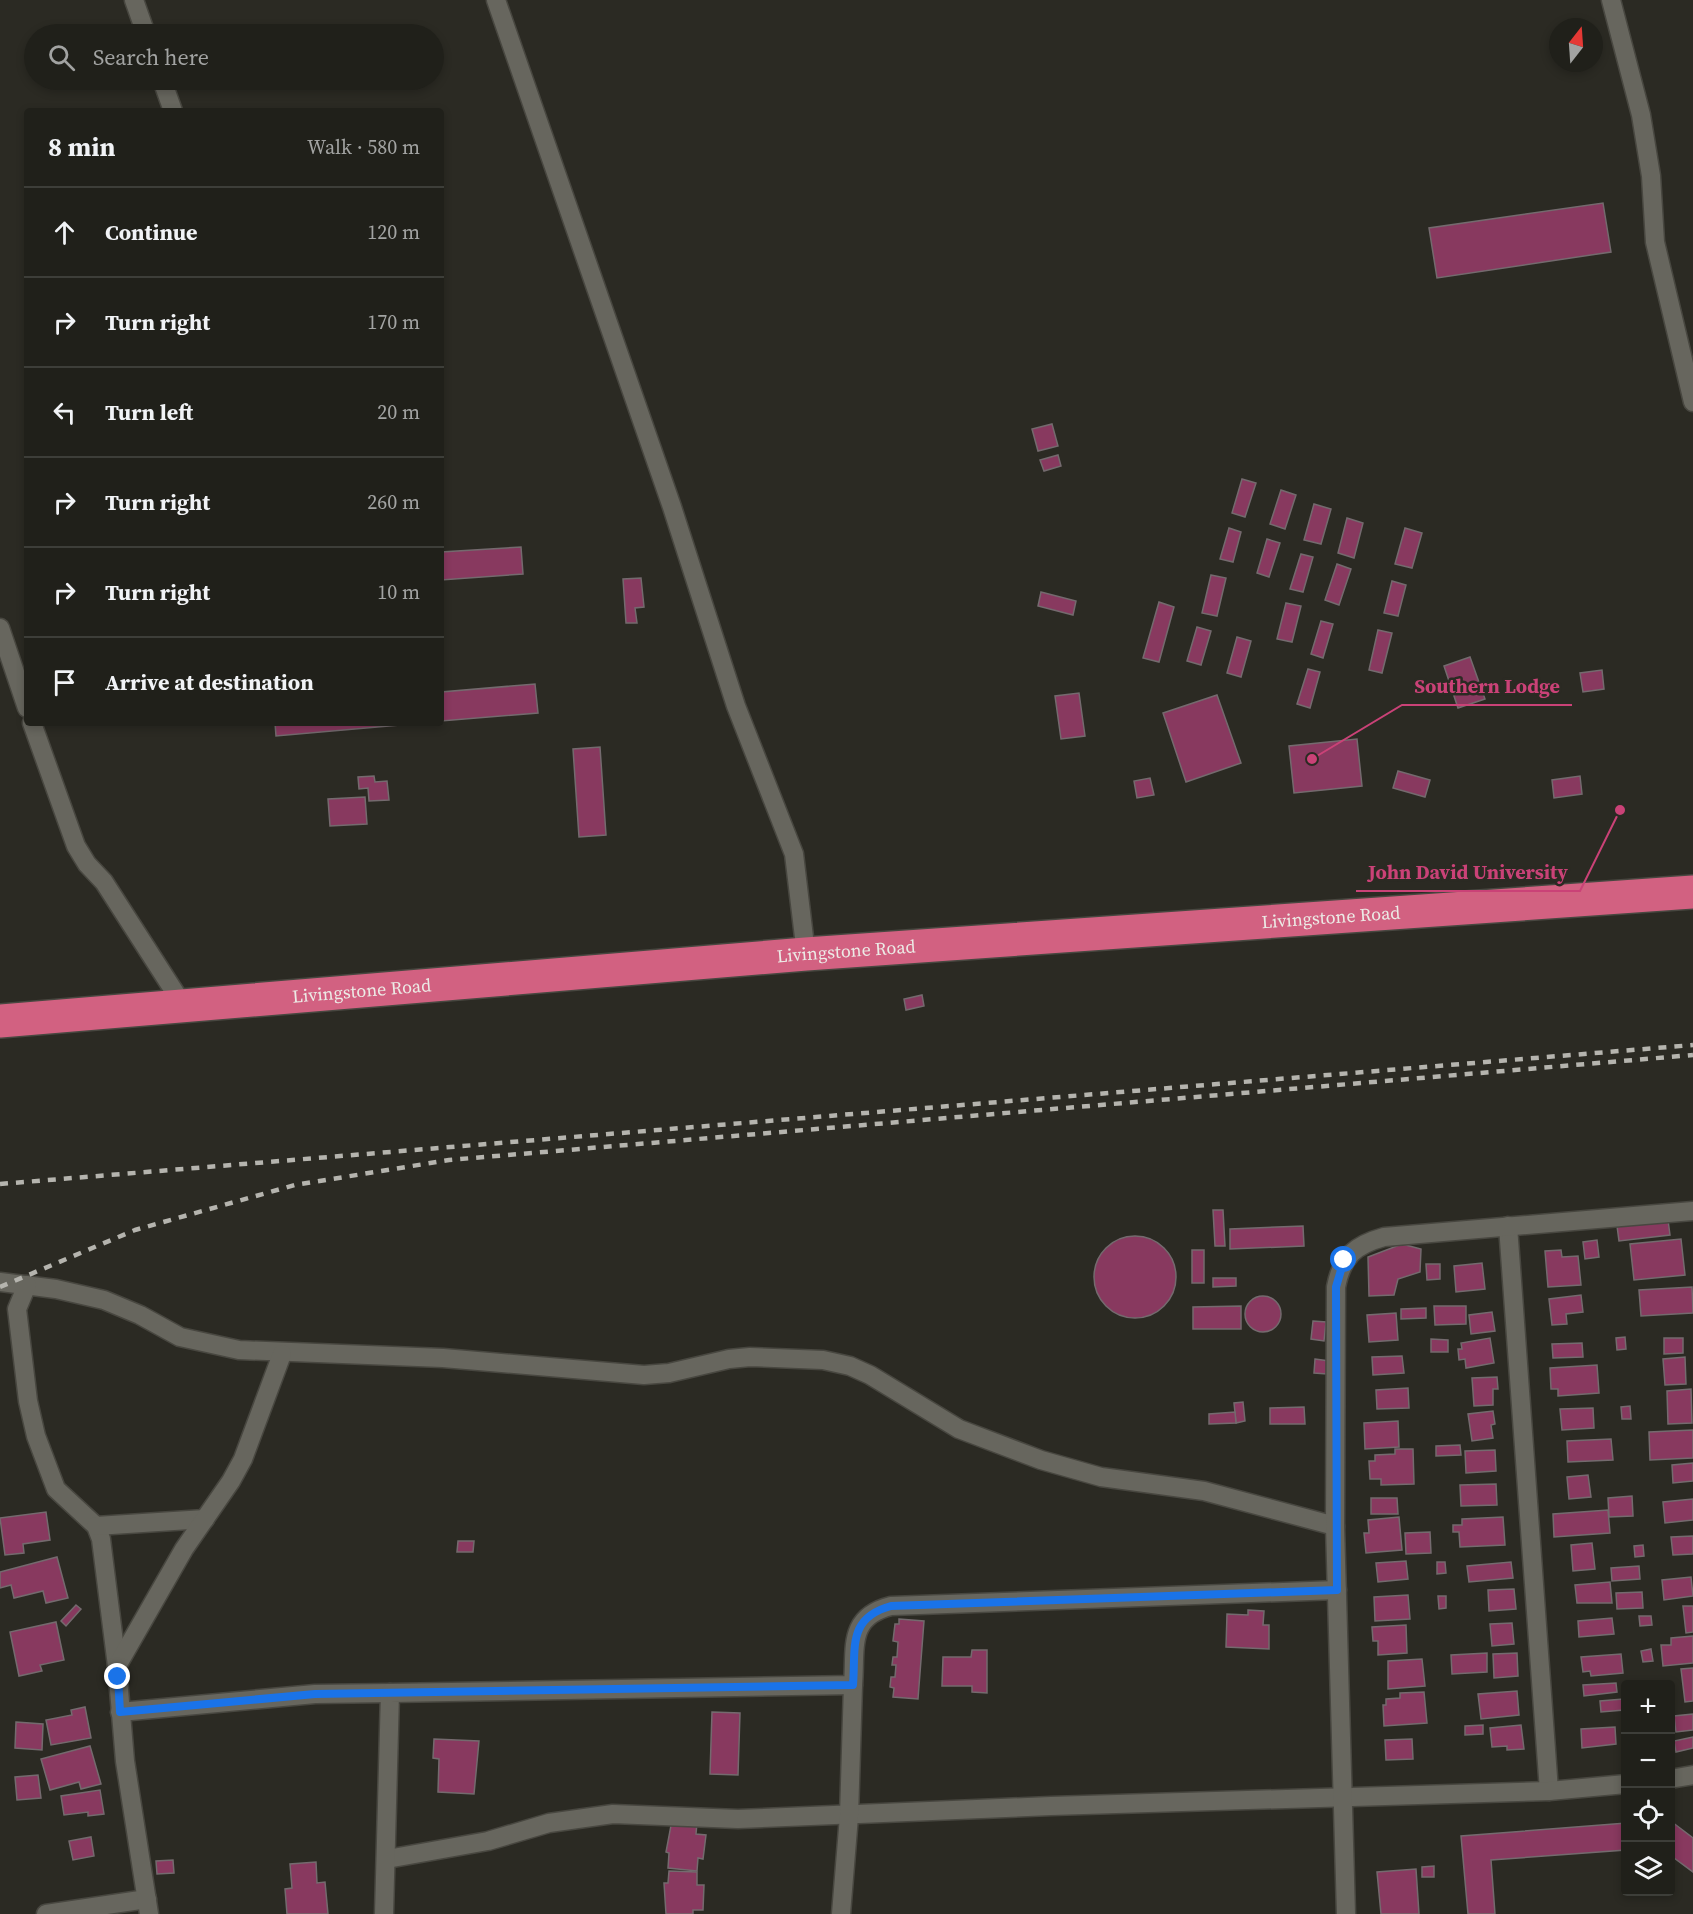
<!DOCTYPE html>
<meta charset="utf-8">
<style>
body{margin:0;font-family:"Source Serif 4",serif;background:#2d2d27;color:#f1f3f6}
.controls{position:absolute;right:18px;bottom:18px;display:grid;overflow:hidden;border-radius:6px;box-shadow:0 3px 9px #0003}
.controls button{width:54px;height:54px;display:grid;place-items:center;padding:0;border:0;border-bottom:2px solid #3d3e39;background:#20201a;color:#f1f3f6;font:30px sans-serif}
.compass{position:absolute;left:1549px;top:18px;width:54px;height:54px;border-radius:50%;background:#20201a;box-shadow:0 3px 9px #0003;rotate:17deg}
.stop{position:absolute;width:18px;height:18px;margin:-14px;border:4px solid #1a73e8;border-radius:50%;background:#fff}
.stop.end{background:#1a73e8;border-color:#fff;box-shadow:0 2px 6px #0008}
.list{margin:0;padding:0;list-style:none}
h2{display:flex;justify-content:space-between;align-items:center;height:78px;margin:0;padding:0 24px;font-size:26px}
h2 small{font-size:20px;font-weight:400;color:#a2a3a2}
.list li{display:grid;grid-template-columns:39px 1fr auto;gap:18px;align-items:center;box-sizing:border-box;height:90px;padding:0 24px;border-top:2px solid #3d3e39}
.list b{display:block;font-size:22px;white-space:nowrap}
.list em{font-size:20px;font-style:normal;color:#a2a3a2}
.icon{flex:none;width:33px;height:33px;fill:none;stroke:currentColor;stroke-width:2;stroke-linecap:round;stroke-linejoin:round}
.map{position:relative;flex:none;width:1693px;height:1914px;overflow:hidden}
.search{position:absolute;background:#20201a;box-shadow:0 3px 9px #0003;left:24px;top:24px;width:420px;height:66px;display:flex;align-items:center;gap:15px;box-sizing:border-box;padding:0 21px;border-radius:33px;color:#a2a3a2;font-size:22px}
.panel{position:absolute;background:#20201a;box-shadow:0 3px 9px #0003;left:24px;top:108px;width:420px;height:618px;border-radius:6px}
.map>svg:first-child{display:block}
.building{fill:#88395f;stroke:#746a6e;stroke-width:1.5}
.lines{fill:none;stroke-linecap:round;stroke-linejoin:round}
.street-casing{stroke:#484740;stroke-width:21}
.highway-casing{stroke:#484740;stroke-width:36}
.street{stroke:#67665e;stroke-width:18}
.highway{stroke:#d26181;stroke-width:33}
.rail{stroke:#b5b4ae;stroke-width:4.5;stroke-dasharray:8 8;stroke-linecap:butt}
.route{stroke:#1a73e8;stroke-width:8}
.labels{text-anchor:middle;stroke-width:5;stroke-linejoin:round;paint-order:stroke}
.street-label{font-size:18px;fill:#ecebe6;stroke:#2b2a23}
.leader{fill:none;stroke:#ca4277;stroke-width:2}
.callout-dot{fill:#ca4277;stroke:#2b2a23;stroke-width:2}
.callout-label{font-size:20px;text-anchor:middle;font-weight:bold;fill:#ca4277;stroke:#2b2a23;stroke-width:5;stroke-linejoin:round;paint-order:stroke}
</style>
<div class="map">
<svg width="1693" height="1914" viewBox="0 0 1693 1914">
<rect width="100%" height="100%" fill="#2b2a23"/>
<g class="building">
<polygon points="1603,203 1611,252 1437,278 1429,228"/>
<polygon points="1052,424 1058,446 1038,451 1032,429"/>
<polygon points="1058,455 1061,466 1044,471 1040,460"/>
<polygon points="1242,479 1256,483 1245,517 1232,513"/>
<polygon points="1281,490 1296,495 1285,529 1270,524"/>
<polygon points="1314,504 1331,509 1321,544 1304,540"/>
<polygon points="1347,518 1363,523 1354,558 1338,553"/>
<polygon points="1229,528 1241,532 1233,562 1220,559"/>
<polygon points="1405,528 1422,533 1412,568 1395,564"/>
<polygon points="1267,539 1280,543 1269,577 1257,573"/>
<polygon points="521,547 523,574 441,580 441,552"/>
<polygon points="1301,554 1313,557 1303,592 1290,589"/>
<polygon points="1337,564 1351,569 1339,605 1325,600"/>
<polygon points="1211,575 1226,578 1217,616 1202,613"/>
<polygon points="641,578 644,607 635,608 637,623 626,623 623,579"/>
<polygon points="1392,581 1406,585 1398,616 1384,613"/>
<polygon points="1041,592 1076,601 1073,615 1038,606"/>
<polygon points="1159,602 1174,607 1159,662 1143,658"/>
<polygon points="1286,603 1301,606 1292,642 1277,639"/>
<polygon points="1321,621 1333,624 1323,658 1311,654"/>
<polygon points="1197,627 1211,631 1201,665 1187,661"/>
<polygon points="1378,630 1392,633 1382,673 1369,670"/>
<polygon points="1237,637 1251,641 1241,677 1227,673"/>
<polygon points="1470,657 1485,699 1458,708 1444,666"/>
<polygon points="1308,669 1320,672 1310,708 1297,704"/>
<polygon points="1602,670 1604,689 1583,692 1580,673"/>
<polygon points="535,684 538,713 441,721 441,692"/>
<polygon points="1079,693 1085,736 1061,739 1055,696"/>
<polygon points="1217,695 1241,763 1186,782 1163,713"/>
<polygon points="275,723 423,723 276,736"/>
<polygon points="1357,739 1362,786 1294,793 1289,746"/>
<polygon points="600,747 606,835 579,837 573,749"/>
<polygon points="1398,771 1430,780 1425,797 1393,788"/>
<polygon points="374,776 375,782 387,781 389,800 369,801 368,788 359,789 358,777"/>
<polygon points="1580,776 1582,794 1554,798 1552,780"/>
<polygon points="1150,778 1154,795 1137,798 1134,781"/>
<polygon points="365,797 367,824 330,826 328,799"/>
<polygon points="922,995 924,1006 906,1010 904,999"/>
<polygon points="1213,1210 1223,1210 1225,1246 1215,1246"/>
<polygon points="1668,1220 1670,1235 1619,1241 1617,1226"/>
<polygon points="1303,1226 1304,1246 1230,1249 1230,1229"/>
<circle cx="1135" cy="1277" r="41"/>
<polygon points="1681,1239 1685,1275 1634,1280 1630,1244"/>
<polygon points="1597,1240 1599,1257 1585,1259 1583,1242"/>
<polygon points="1402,1244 1421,1249 1420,1272 1398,1279 1394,1295 1369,1296 1368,1257"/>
<rect x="1192" y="1250" width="12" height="33"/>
<polygon points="1561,1250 1562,1257 1578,1256 1581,1285 1548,1287 1545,1251"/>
<polygon points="1482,1263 1485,1289 1456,1292 1454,1266"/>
<polygon points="1426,1264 1440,1264 1440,1279 1427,1280"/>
<polygon points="1213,1278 1236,1278 1236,1286 1213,1287"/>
<polygon points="1692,1287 1693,1313 1641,1316 1639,1290"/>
<polygon points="1581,1295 1583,1312 1566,1314 1567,1324 1552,1325 1549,1299"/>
<circle cx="1263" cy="1314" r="18"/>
<polygon points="1241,1306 1241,1329 1193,1329 1193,1307"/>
<polygon points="1434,1306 1466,1306 1466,1324 1435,1325"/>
<polygon points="1426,1308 1426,1318 1401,1319 1401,1309"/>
<polygon points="1492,1312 1495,1331 1471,1334 1469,1315"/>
<polygon points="1396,1313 1398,1340 1369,1342 1367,1315"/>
<polygon points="1313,1321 1326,1322 1324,1341 1311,1339"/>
<polygon points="1625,1337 1626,1349 1617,1350 1616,1338"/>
<polygon points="1490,1338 1494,1363 1466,1368 1465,1359 1459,1360 1458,1349 1462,1349 1461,1343"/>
<polygon points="1664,1338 1683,1338 1683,1353 1664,1354"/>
<polygon points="1431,1339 1448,1340 1448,1352 1431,1352"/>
<polygon points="1582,1343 1583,1357 1553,1358 1552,1344"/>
<polygon points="1402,1356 1404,1373 1373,1375 1372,1357"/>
<polygon points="1685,1357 1686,1384 1665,1385 1663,1359"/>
<polygon points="1315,1359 1329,1361 1327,1374 1314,1373"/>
<polygon points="1597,1365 1599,1393 1558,1396 1558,1389 1551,1389 1550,1368"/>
<polygon points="1497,1377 1498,1389 1493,1389 1493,1405 1474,1406 1472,1378"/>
<polygon points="1408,1388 1409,1408 1377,1409 1376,1390"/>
<polygon points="1691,1389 1692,1423 1668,1424 1667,1391"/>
<polygon points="1243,1402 1245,1421 1236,1423 1234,1403"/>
<polygon points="1630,1406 1631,1419 1622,1419 1621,1407"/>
<polygon points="1304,1407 1305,1424 1270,1424 1270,1408"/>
<polygon points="1593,1408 1594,1428 1562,1430 1560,1409"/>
<polygon points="1493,1411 1495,1424 1491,1425 1493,1438 1472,1441 1468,1414"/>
<polygon points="1235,1412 1236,1423 1209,1424 1209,1414"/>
<polygon points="1398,1421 1399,1447 1365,1449 1364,1423"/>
<polygon points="1693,1430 1693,1458 1650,1460 1649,1432"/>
<polygon points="1611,1439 1613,1460 1568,1462 1567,1441"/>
<polygon points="1460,1445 1461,1455 1436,1456 1436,1446"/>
<polygon points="1395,1449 1413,1449 1414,1484 1381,1485 1381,1479 1370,1479 1369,1461 1375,1461 1375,1455 1395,1454"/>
<polygon points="1495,1450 1496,1471 1466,1473 1465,1451"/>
<polygon points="1693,1463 1693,1481 1673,1483 1672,1465"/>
<polygon points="1588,1475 1591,1497 1569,1499 1567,1477"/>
<polygon points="1496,1484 1497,1505 1461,1506 1460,1485"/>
<polygon points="1632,1496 1633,1516 1609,1517 1608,1498"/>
<polygon points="1371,1498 1397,1498 1398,1514 1371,1514"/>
<polygon points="1693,1499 1693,1520 1665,1523 1663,1502"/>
<polygon points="1608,1510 1610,1533 1554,1537 1553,1514"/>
<polygon points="46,1512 50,1540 23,1544 24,1553 5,1555 0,1518"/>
<polygon points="1399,1517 1402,1550 1366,1553 1364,1533 1369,1533 1368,1520"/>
<polygon points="1503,1517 1505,1545 1460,1547 1459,1532 1453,1532 1453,1525 1462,1525 1462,1519"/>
<polygon points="1430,1532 1431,1553 1406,1554 1405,1533"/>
<polygon points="1693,1536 1693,1554 1673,1555 1671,1537"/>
<polygon points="458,1541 474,1541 473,1552 457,1552"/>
<polygon points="1592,1543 1595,1569 1573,1571 1571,1545"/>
<polygon points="1643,1545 1644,1556 1635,1557 1634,1546"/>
<polygon points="57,1557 68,1598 46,1603 43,1591 14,1598 11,1585 0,1588 0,1572"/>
<polygon points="1406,1561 1408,1579 1378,1582 1376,1563"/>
<polygon points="1437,1562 1445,1562 1446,1573 1437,1574"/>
<polygon points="1511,1562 1513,1578 1469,1582 1467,1566"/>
<polygon points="1639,1566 1640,1579 1612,1581 1611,1568"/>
<polygon points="1691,1577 1693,1596 1664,1600 1662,1580"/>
<polygon points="1610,1582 1612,1603 1577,1603 1575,1585"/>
<polygon points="1514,1589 1516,1609 1489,1611 1488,1590"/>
<polygon points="1642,1592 1643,1608 1617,1609 1616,1593"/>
<polygon points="1408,1595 1410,1619 1375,1621 1374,1597"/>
<polygon points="1438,1596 1446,1596 1446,1608 1439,1609"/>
<polygon points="76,1605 81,1609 66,1626 61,1621"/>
<polygon points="1683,1606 1693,1606 1693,1632 1686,1633"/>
<polygon points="1248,1610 1264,1611 1263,1625 1269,1625 1269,1649 1226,1647 1227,1614 1248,1615"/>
<polygon points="1639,1616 1651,1616 1652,1625 1640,1626"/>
<polygon points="1612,1618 1614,1634 1579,1637 1578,1621"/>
<polygon points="899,1619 924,1621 918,1699 893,1697 894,1688 890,1687 891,1677 895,1677 896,1665 892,1665 893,1657 897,1657 898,1642 893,1641 895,1624 899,1624"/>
<polygon points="56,1622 64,1660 40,1665 42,1671 19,1676 10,1632"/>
<polygon points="1512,1623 1514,1644 1492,1646 1490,1624"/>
<polygon points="1406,1625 1407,1653 1378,1655 1378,1641 1373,1641 1372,1627"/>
<polygon points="1693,1636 1693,1663 1663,1666 1661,1645 1671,1645 1671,1638"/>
<polygon points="1651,1649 1653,1661 1643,1662 1641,1651"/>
<polygon points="972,1650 987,1650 987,1693 972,1692 972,1686 942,1686 943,1657 971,1657"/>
<polygon points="1487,1653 1487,1672 1452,1674 1451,1655"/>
<polygon points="1517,1653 1518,1676 1494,1678 1493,1654"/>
<polygon points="1621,1654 1623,1673 1591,1676 1590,1671 1583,1672 1581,1657"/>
<polygon points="1422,1659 1425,1686 1388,1689 1388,1661"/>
<polygon points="1693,1668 1693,1701 1685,1702 1681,1669"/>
<polygon points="1616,1683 1617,1692 1584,1696 1583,1685"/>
<polygon points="1517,1691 1519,1715 1481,1719 1478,1694"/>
<polygon points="1424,1692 1427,1723 1384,1726 1383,1705 1386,1705 1386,1699 1400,1698 1400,1693"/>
<polygon points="1623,1699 1624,1710 1601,1712 1600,1701"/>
<polygon points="85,1707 91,1738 51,1745 46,1720 72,1715 71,1710"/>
<polygon points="712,1712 740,1713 738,1775 710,1774"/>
<polygon points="1693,1714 1693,1730 1676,1732 1674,1716"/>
<polygon points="16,1722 43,1724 42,1750 15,1748"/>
<polygon points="1483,1725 1483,1734 1465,1735 1465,1726"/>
<polygon points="1521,1725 1524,1749 1507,1750 1507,1746 1492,1747 1490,1728"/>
<polygon points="1615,1727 1616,1744 1582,1748 1581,1729"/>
<polygon points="1693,1737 1693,1748 1676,1752 1674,1741"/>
<polygon points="434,1739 479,1741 474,1794 438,1792 439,1759 433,1758"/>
<polygon points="1412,1739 1413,1759 1386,1760 1385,1740"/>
<polygon points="90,1746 101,1784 81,1789 79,1782 50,1790 41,1759"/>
<polygon points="38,1775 41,1798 17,1800 15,1777"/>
<polygon points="100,1790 104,1814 88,1816 88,1812 64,1815 61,1796"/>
<polygon points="672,1820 697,1823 696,1834 706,1835 703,1859 698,1858 697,1871 668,1868 669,1853 666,1852"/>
<polygon points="1672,1822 1693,1838 1693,1872 1670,1855"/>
<polygon points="1626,1823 1626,1850 1491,1860 1495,1914 1468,1914 1461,1836"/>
<polygon points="91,1837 94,1856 73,1860 69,1841"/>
<polygon points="173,1860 174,1873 157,1874 156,1861"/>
<polygon points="316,1862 317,1883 325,1882 328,1914 287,1914 285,1889 292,1888 290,1864"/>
<polygon points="1434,1866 1434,1877 1422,1877 1422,1867"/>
<polygon points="1416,1869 1419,1914 1381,1914 1377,1872"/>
<polygon points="669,1871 697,1872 697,1885 704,1885 703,1910 693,1910 693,1914 666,1914 664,1883 668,1883"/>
</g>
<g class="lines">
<g class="street-casing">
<g id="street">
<polyline points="134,0 146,34"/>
<polyline points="496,0 672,507 736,706 794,854 806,954"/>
<polyline points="1611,0 1641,115 1651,176 1655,242 1693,402"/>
<polyline points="162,80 173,111"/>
<polyline points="0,628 27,708"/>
<polyline points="32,723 76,846 87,864 104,882 183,1005"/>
<polyline points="1508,1226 1549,1791"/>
<polyline points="0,1282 56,1289 104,1300 140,1315 180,1337 239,1350 443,1358 644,1375 669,1373 729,1359 750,1357 823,1360 850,1366 870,1375 959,1429 1041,1460 1101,1477 1204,1491 1335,1526"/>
<polyline points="27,1285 17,1309 28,1401 36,1436 56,1489 96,1526 101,1539 117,1666"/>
<polyline points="96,1526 205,1519"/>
<polyline points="120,1712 315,1694 390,1693"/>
<polyline points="1670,1779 1693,1775"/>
<polyline points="387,1859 488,1841 549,1823 613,1814 738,1819 1051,1806 1549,1791 1626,1784"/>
<polyline points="46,1914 147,1899"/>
<polyline points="149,1914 125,1761 117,1666 184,1549 231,1481 243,1459 282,1354"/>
<path d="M384,1914l6,-221 463,-8c3,-37 -6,-68 38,-79l446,-16"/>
<polyline points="841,1914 849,1816 853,1685"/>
<path d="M1346,1914l-11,-388 1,-239c6,-31 19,-42 48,-50l309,-26"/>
</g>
</g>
<g class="highway-casing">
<g id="highway">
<path id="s1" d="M0,1021l806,-67 887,-62"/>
</g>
</g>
<use href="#street" class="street"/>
<use href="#highway" class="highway"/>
<g class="rail">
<polyline points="0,1184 1693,1045"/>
<polyline points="0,1287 135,1230 295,1185 449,1160 1693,1055"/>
</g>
</g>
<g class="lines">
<path class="route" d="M118,1677l2,35 195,-18 538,-9c3,-37 -6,-67 38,-79l446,-16 -1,-303 8,-27"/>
</g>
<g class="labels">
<g class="street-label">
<text dy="6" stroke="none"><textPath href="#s1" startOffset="1335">Livingstone Road</textPath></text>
<text dy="6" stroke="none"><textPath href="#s1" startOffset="849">Livingstone Road</textPath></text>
<text dy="6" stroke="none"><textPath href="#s1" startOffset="363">Livingstone Road</textPath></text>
</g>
</g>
<path class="leader" d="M1312 759L1402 705H1572M1620 810L1580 891H1356"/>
<g class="callout-dot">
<circle cx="1312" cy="759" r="6"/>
<circle cx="1620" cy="810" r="6"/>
</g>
<g class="callout-label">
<text x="1487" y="693">Southern Lodge</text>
<text x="1468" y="879">John David University</text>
</g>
</svg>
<div class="controls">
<button>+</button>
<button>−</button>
<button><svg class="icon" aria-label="locate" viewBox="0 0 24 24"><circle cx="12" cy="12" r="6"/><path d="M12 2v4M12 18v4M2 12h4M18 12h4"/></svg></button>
<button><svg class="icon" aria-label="layers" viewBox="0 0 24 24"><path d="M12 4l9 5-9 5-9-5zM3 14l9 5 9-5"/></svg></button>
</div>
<svg class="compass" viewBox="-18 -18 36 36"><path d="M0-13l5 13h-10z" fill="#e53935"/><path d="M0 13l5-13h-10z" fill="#a2a3a2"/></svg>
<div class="stop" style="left:1344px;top:1260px"></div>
<div class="stop end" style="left:118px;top:1677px"></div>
<div class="search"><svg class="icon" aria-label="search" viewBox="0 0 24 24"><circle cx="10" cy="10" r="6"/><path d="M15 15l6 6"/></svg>Search here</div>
<section class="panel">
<h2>8 min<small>Walk · 580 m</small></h2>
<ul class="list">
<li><svg class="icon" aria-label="ahead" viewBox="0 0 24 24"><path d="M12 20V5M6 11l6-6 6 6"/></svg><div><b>Continue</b></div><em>120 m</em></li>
<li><svg class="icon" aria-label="right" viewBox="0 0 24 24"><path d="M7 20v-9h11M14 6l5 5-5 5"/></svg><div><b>Turn right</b></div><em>170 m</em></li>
<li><svg class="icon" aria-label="left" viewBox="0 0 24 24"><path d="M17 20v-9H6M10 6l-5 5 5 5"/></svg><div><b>Turn left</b></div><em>20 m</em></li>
<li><svg class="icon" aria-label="right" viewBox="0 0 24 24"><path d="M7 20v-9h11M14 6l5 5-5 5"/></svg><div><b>Turn right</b></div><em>260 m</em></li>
<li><svg class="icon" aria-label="right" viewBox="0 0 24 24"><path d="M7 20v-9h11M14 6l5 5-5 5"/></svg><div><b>Turn right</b></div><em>10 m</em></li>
<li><svg class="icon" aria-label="arrive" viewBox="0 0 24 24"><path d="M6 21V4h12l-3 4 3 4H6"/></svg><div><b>Arrive at destination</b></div></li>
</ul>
</section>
</div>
